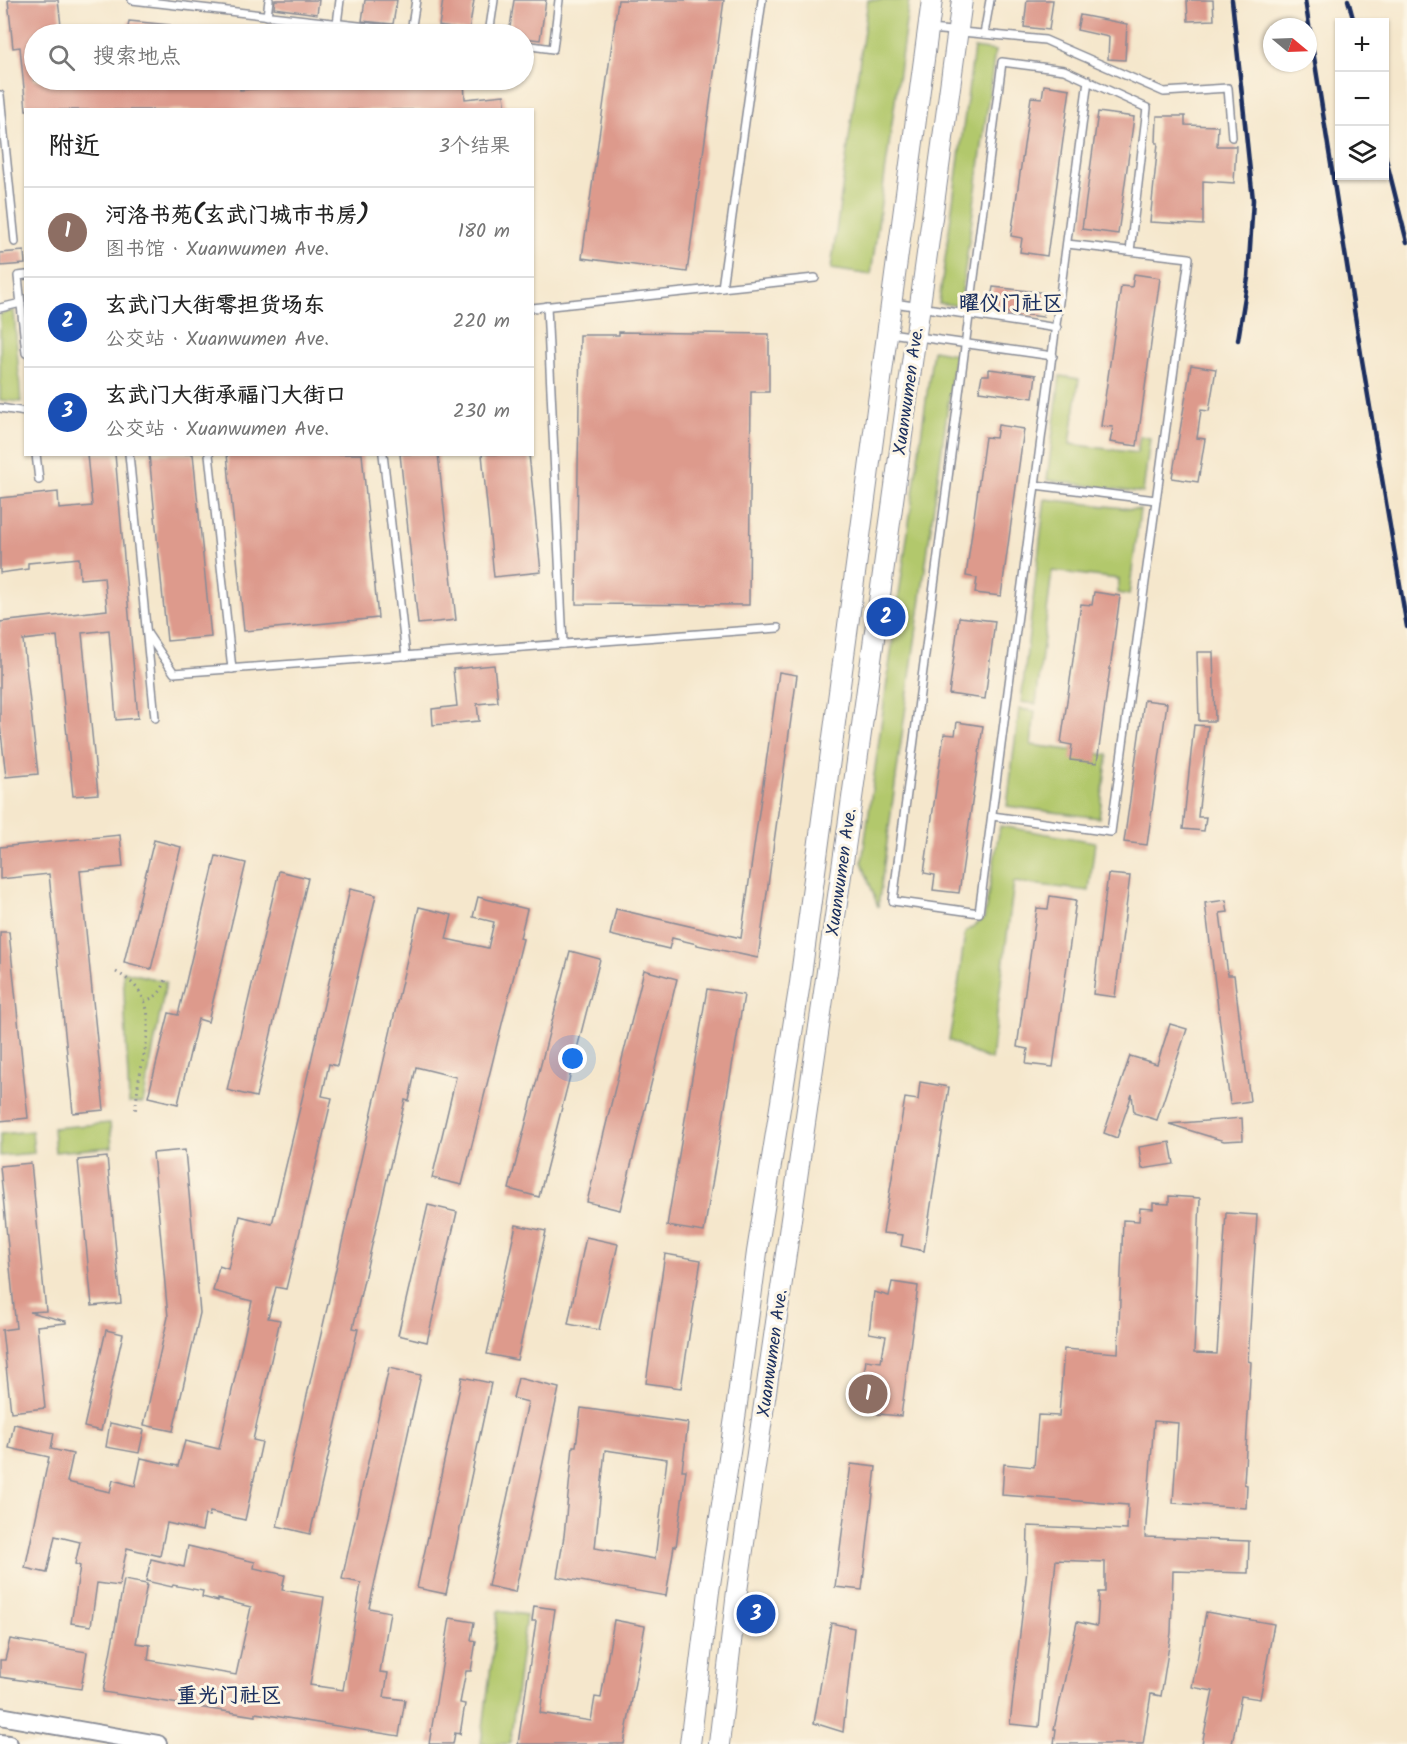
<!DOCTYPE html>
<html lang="zh">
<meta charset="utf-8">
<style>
body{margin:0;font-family:Kalam,"LXGW WenKai TC",sans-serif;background:#f6f6f6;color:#222}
.controls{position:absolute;right:18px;top:18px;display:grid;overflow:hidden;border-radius:0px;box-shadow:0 2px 4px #0004}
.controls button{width:54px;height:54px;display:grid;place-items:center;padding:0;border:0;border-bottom:2px solid #e0e0e0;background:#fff;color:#222;font:30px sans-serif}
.compass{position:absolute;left:1263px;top:18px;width:54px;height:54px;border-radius:50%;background:#fff;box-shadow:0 2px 4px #0004;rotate:109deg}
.you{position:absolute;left:573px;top:1059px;width:21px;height:21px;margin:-15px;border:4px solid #fff;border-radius:50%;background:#1a73e8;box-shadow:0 0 0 9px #1a73e833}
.badge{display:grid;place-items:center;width:39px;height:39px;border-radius:50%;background:#c8321e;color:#fff;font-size:20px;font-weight:700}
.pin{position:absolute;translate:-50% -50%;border:3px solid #fff;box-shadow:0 2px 6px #0006}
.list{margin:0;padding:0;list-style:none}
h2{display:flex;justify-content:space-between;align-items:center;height:78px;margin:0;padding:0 24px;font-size:26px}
h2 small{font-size:20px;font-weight:400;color:#767676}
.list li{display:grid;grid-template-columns:39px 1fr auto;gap:18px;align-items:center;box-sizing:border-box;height:90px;padding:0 24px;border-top:2px solid #e0e0e0}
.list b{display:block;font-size:22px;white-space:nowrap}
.list p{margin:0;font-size:20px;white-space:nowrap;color:#767676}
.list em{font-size:20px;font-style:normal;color:#767676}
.icon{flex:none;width:33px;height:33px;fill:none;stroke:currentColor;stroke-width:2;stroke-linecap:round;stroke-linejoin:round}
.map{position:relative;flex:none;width:1407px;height:1744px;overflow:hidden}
.search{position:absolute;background:#fff;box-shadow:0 2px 4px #0004;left:24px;top:24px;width:510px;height:66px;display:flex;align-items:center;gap:15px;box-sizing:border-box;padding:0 21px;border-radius:33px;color:#767676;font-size:22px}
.panel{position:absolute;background:#fff;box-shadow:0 2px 4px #0004;left:24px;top:108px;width:510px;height:348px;border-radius:0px}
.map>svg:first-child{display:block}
.green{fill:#b2c86c;stroke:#667c65;stroke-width:1.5}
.building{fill:#dd9a8c;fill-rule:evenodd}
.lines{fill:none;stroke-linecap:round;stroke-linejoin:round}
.service-casing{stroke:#888b95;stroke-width:10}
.tertiary-casing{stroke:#888b95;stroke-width:20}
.secondary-casing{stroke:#888b95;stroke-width:22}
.path{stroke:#888b95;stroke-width:3;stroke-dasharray:1.5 4.5;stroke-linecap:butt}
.service{stroke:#fff;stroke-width:7}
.tertiary{stroke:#fff;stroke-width:16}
.secondary{stroke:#fff;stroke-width:20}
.rail{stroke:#1b2f5e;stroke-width:4.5}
.labels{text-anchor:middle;stroke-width:6;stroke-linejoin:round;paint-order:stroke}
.street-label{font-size:18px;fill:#1b2f5e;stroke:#fcf5e5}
.quarter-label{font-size:21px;font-weight:bold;fill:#1b2f5e;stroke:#fcf5e5}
</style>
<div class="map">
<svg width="1407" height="1744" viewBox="0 0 1407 1744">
<rect width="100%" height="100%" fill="#fcf5e5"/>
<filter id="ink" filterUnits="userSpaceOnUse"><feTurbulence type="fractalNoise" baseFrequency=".0167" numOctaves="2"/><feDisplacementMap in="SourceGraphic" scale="12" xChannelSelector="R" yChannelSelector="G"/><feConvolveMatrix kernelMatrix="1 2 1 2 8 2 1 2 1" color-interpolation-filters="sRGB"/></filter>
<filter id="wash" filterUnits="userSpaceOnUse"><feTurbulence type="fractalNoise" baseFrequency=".008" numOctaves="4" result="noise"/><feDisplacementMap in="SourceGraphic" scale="24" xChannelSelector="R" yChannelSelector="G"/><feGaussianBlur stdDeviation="1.35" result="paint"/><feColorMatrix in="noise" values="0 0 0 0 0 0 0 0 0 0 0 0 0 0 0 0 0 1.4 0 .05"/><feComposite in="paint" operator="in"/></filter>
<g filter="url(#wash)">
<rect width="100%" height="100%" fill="#f5e7cc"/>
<g class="green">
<polygon points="868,0 909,0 871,275 831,269"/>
<polygon points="974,48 995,51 960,306 939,303"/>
<polygon points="14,310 21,402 0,400 0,314"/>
<polygon points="933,350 955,354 878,907 862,862"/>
<polygon points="1060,376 1079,379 1070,444 1137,453 1140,436 1150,438 1143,493 1047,480"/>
<polygon points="1045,499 1140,510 1129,595 1118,593 1119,579 1052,571 1036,704 1021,702"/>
<polygon points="1019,709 1035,711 1031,745 1108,755 1099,818 1007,806"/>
<polygon points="1000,826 1095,842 1089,891 1014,882 991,1060 971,1052 949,1040 957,995 965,932 984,919"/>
<polygon points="123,971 166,982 143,1103 129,1103"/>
<polygon points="110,1123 112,1147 55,1152 53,1128"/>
<polygon points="32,1131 34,1153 0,1156 0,1134"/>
<polygon points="498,1611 526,1615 510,1744 481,1744"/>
</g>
<g id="blocks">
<g class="building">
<polygon points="8,0 58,0 62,34 34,34 34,80 47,80 48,84 81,80 239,80 240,90 354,80 464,80 465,99 504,95 506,110 26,110 20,47 13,48"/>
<polygon points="275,0 319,0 317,14 274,8"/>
<polygon points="365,0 397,0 393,24 362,21"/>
<polygon points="443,0 474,0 469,31 439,26"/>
<polygon points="514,0 546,0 540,40 524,38 524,34 509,34"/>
<polygon points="618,0 724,0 687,272 582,258"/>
<polygon points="1027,0 1053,0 1049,30 1024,27"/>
<polygon points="1187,0 1213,0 1214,20 1188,21"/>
<polygon points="1080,15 1127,24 1125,60 1108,59 1109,37 1077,30"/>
<polygon points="129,21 170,25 170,34 127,34"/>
<polygon points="1044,85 1070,89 1047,256 1020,252 1022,238 1011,236 1031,97 1042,98"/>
<polygon points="1098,112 1134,117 1118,234 1082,229"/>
<polygon points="1157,116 1185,116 1185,125 1218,126 1217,146 1236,146 1234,183 1203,181 1203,225 1150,222 1158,143 1156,143"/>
<polygon points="24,251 25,264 0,266 0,253"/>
<polygon points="1134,274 1160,278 1137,446 1110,442 1113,427 1101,426 1121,286 1132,287"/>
<polygon points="993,287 1046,293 1043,317 997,311 998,304 990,304"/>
<polygon points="619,332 769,334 769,392 751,392 749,605 576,604 580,335 619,335"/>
<polygon points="1191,365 1216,369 1209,411 1201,410 1197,438 1205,439 1198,482 1172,478"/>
<polygon points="989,369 1036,375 1033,398 979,391 982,375 989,375"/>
<polygon points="998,425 1024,429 1001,596 975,593 977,578 966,576 985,437 996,438"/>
<polygon points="87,454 115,454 138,718 116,720 109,630 82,633 98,794 73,796 57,636 23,640 38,774 6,777 0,724 0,622 107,610 104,577 80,579 79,558 28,563 28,569 0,573 0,498 58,492 59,509 92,506"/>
<polygon points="149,454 193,454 211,637 167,641"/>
<polygon points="227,454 362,454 378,618 244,631"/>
<polygon points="400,454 438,454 456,620 418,624"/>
<polygon points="482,454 529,454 541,572 494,577"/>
<polygon points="1094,592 1120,596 1097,763 1070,760 1072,745 1061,743 1081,604 1092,605"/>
<polygon points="959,617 995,621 985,699 949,694"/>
<polygon points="1197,652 1213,652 1215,721 1199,721"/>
<polygon points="494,665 498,702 477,704 479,721 433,725 432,709 457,706 453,669"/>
<polygon points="779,672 797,675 758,958 697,945 697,944 672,938 669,949 610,935 616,909 741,938"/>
<polygon points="1144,700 1167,703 1147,845 1124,842"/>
<polygon points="957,722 983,726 959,893 933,890 935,875 924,873 944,734 955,735"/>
<polygon points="1194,725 1208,726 1198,817 1206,817 1204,831 1183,829"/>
<polygon points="120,835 123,867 80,871 104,1110 73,1113 49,874 0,879 0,847"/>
<polygon points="154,840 181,847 151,969 124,962"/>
<polygon points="216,856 246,863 208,1022 198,1019 178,1104 148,1097 169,1013 178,1015"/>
<polygon points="279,871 308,878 256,1097 227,1090"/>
<polygon points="1108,874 1130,876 1115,997 1093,994"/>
<polygon points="350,889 376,895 337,1066 329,1064 322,1096 332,1098 286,1289 276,1287 268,1318 280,1320 253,1440 262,1442 245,1520 210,1512 209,1516 205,1515 202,1531 167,1523 160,1556 127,1548 119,1586 97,1583 91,1626 71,1623 80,1566 75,1564 80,1542 55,1536 47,1573 25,1568 49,1457 9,1448 14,1424 54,1433 51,1449 73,1454 67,1482 110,1492 113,1480 135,1486 141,1458 178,1466 185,1441 219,1449 252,1301 213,1291 219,1266 228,1269 240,1216 272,1224 309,1070"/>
<polygon points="1050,896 1076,900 1053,1067 1026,1064 1028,1049 1017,1047 1037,908 1048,909"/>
<polygon points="478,897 527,909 520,938 523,939 462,1185 432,1178 456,1077 416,1067 409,1101 405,1100 353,1328 358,1329 310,1534 277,1526 419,907 452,915 446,939 488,948 494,922 473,917"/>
<polygon points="1226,900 1228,912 1220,913 1228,975 1234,975 1250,1101 1230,1104 1205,903"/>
<polygon points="0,932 9,932 28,1118 0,1121"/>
<polygon points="570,951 600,959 539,1197 509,1189"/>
<polygon points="644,970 677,979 620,1210 587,1202"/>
<polygon points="707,989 744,995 704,1232 667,1226"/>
<polygon points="1170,1024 1187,1029 1157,1120 1134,1113 1132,1094 1117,1138 1104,1133 1130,1056 1157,1064"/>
<polygon points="920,1082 949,1087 924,1251 901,1246 903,1235 883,1233 905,1098 918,1100"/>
<polygon points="1242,1118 1243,1140 1224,1141 1169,1124"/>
<polygon points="1170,1142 1174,1164 1142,1169 1139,1147"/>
<polygon points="185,1150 200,1313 173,1431 144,1425 168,1317 153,1153"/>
<polygon points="107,1157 121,1303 92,1306 78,1160"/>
<polygon points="31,1163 46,1311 29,1312 66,1321 66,1323 37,1326 45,1408 11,1412 2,1330 16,1328 0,1166"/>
<polygon points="1169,1196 1200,1198 1194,1353 1217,1354 1226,1213 1257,1215 1248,1361 1251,1362 1244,1484 1247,1485 1246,1508 1173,1503 1178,1423 1154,1421 1145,1537 1249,1541 1248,1573 1173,1571 1171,1633 1161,1696 1151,1694 1143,1744 1054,1744 1056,1729 1054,1729 1077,1622 1097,1626 1099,1592 1105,1592 1105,1562 1056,1560 1039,1727 1010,1724 1027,1570 1028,1526 1127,1530 1128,1505 1002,1495 1004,1464 1034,1467 1038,1415 1059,1416 1064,1349 1118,1353 1123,1220 1139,1221 1140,1208 1153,1209 1153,1203 1169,1204"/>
<polygon points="428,1205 457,1212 427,1342 398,1335"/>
<polygon points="516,1225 546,1231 517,1360 487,1354"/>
<polygon points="586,1237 618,1244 599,1330 568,1324"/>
<polygon points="665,1254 701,1260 681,1388 646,1383"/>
<polygon points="892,1282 918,1286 901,1416 878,1414 880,1401 861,1399 866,1360 881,1362 886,1336 869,1333 874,1292 889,1296"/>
<polygon points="106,1330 123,1334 101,1431 84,1427"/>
<polygon points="389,1368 421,1375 369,1608 390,1612 380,1672 388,1673 384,1697 405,1700 399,1736 255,1713 255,1716 103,1692 124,1580 147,1584 136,1643 150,1645 148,1660 236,1675 251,1607 218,1599 218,1601 202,1597 203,1591 173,1585 172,1587 146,1581 151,1559 184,1567 188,1546 255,1562 254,1568 285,1575 282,1590 324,1597 310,1685 343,1690 361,1583 342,1579"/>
<polygon points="462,1377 491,1383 446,1594 417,1588"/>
<polygon points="518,1378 559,1388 515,1592 488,1586 528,1402 513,1398"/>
<path d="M581,1408l107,15 -6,47h4l-10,77 -2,-1 -8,50 -109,-19 7,-41 9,-90h3zM605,1450l62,9 -12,100 -60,-11z"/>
<polygon points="110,1423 144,1430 139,1453 106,1447"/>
<polygon points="851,1464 876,1467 862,1590 835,1587"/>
<polygon points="534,1606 555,1609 540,1713 591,1721 595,1697 601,1698 614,1620 645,1626 624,1744 518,1744 536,1621 532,1621"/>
<polygon points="1206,1612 1274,1624 1260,1699 1241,1696 1232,1744 1202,1744 1213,1691 1192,1687"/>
<polygon points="450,1618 474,1622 471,1640 476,1641 471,1671 466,1671 460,1703 465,1704 460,1734 455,1733 453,1744 429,1744"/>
<polygon points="831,1623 854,1628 843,1732 814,1723"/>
<polygon points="10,1639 87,1652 81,1689 0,1677 0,1660 5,1660"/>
</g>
</g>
</g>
<g filter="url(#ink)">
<use href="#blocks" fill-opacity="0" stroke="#888b95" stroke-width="1.5"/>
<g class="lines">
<g class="service-casing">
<g id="service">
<polyline points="132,0 429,34"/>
<polyline points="267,16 269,0"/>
<polyline points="337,24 340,0"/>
<polyline points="930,29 1045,40 1164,92 1228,88 1232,137"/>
<polyline points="411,32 416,0"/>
<polyline points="489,34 494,0"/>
<polyline points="984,34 990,0"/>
<polyline points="524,45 553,49 559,0"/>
<polyline points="1088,80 979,913 893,901 1002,62 1064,70 1147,108 1130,251"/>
<polyline points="0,95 15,242"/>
<polyline points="26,275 18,276 26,353"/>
<polyline points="722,288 762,0"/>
<polyline points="894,303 1057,328"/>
<polyline points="547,306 563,644"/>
<polyline points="0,308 21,303"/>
<polyline points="532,308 815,278"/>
<polyline points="890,333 1053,356"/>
<polyline points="0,408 26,412"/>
<polyline points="36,454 39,480"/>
<polyline points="129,454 155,718"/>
<polyline points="209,454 232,669"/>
<polyline points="383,454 406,656"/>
<polyline points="1035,485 1156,500"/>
<polyline points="147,633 174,673 778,628"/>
<polyline points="992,816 1111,832 1189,258 1067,244"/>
</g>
</g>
<g class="tertiary-casing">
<g id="tertiary">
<polyline points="0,1716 158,1744"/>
<polyline points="0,1743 9,1744"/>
</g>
</g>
<g class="secondary-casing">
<g id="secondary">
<polyline points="690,1744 709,1591 736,1411 757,1252 800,983 932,0"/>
<polyline points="719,1744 737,1591 848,827 962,0"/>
</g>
</g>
<g class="path">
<path d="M116,972c45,24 32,61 24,103 -3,12 -3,25 -5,38"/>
<path d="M144,1001c15,-4 18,-11 23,-24"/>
</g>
<use href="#service" class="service"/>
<use href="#tertiary" class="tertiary"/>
<use href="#secondary" class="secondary"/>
<g class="rail">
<polyline points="1232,0 1253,200 1248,278 1238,340"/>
<polyline points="1305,0 1362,360 1407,627"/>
<polyline points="1348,0 1354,22"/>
<polyline points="1384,151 1407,242"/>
</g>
</g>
</g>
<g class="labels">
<g class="street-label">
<text transform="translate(908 391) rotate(-82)" y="6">Xuanwumen Ave.</text>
<text transform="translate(841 872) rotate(-82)" y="6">Xuanwumen Ave.</text>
<text transform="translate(772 1353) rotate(-82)" y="6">Xuanwumen Ave.</text>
</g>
<g class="quarter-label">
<text x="1011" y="310">曜仪门社区</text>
<text x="229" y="1702">重光门社区</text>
</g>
</g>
</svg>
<div class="controls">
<button>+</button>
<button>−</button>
<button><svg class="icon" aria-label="layers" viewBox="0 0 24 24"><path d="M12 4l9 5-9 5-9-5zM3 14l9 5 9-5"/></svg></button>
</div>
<svg class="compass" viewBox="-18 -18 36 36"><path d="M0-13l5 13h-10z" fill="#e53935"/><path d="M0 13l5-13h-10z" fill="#767676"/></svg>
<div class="you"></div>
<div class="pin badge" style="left:868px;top:1394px;background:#8d6e63">1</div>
<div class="pin badge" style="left:886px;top:617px;background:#1a4fb4">2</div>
<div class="pin badge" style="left:756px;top:1614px;background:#1a4fb4">3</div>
<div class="search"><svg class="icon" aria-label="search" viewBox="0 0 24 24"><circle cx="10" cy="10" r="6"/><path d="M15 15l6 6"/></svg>搜索地点</div>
<section class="panel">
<h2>附近<small>3个结果</small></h2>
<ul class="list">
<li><span class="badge" style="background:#8d6e63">1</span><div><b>河洛书苑(玄武门城市书房)</b><p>图书馆 · Xuanwumen Ave.</p></div><em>180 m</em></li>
<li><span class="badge" style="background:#1a4fb4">2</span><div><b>玄武门大街零担货场东</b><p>公交站 · Xuanwumen Ave.</p></div><em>220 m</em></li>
<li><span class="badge" style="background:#1a4fb4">3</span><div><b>玄武门大街承福门大街口</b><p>公交站 · Xuanwumen Ave.</p></div><em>230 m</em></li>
</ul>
</section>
</div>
